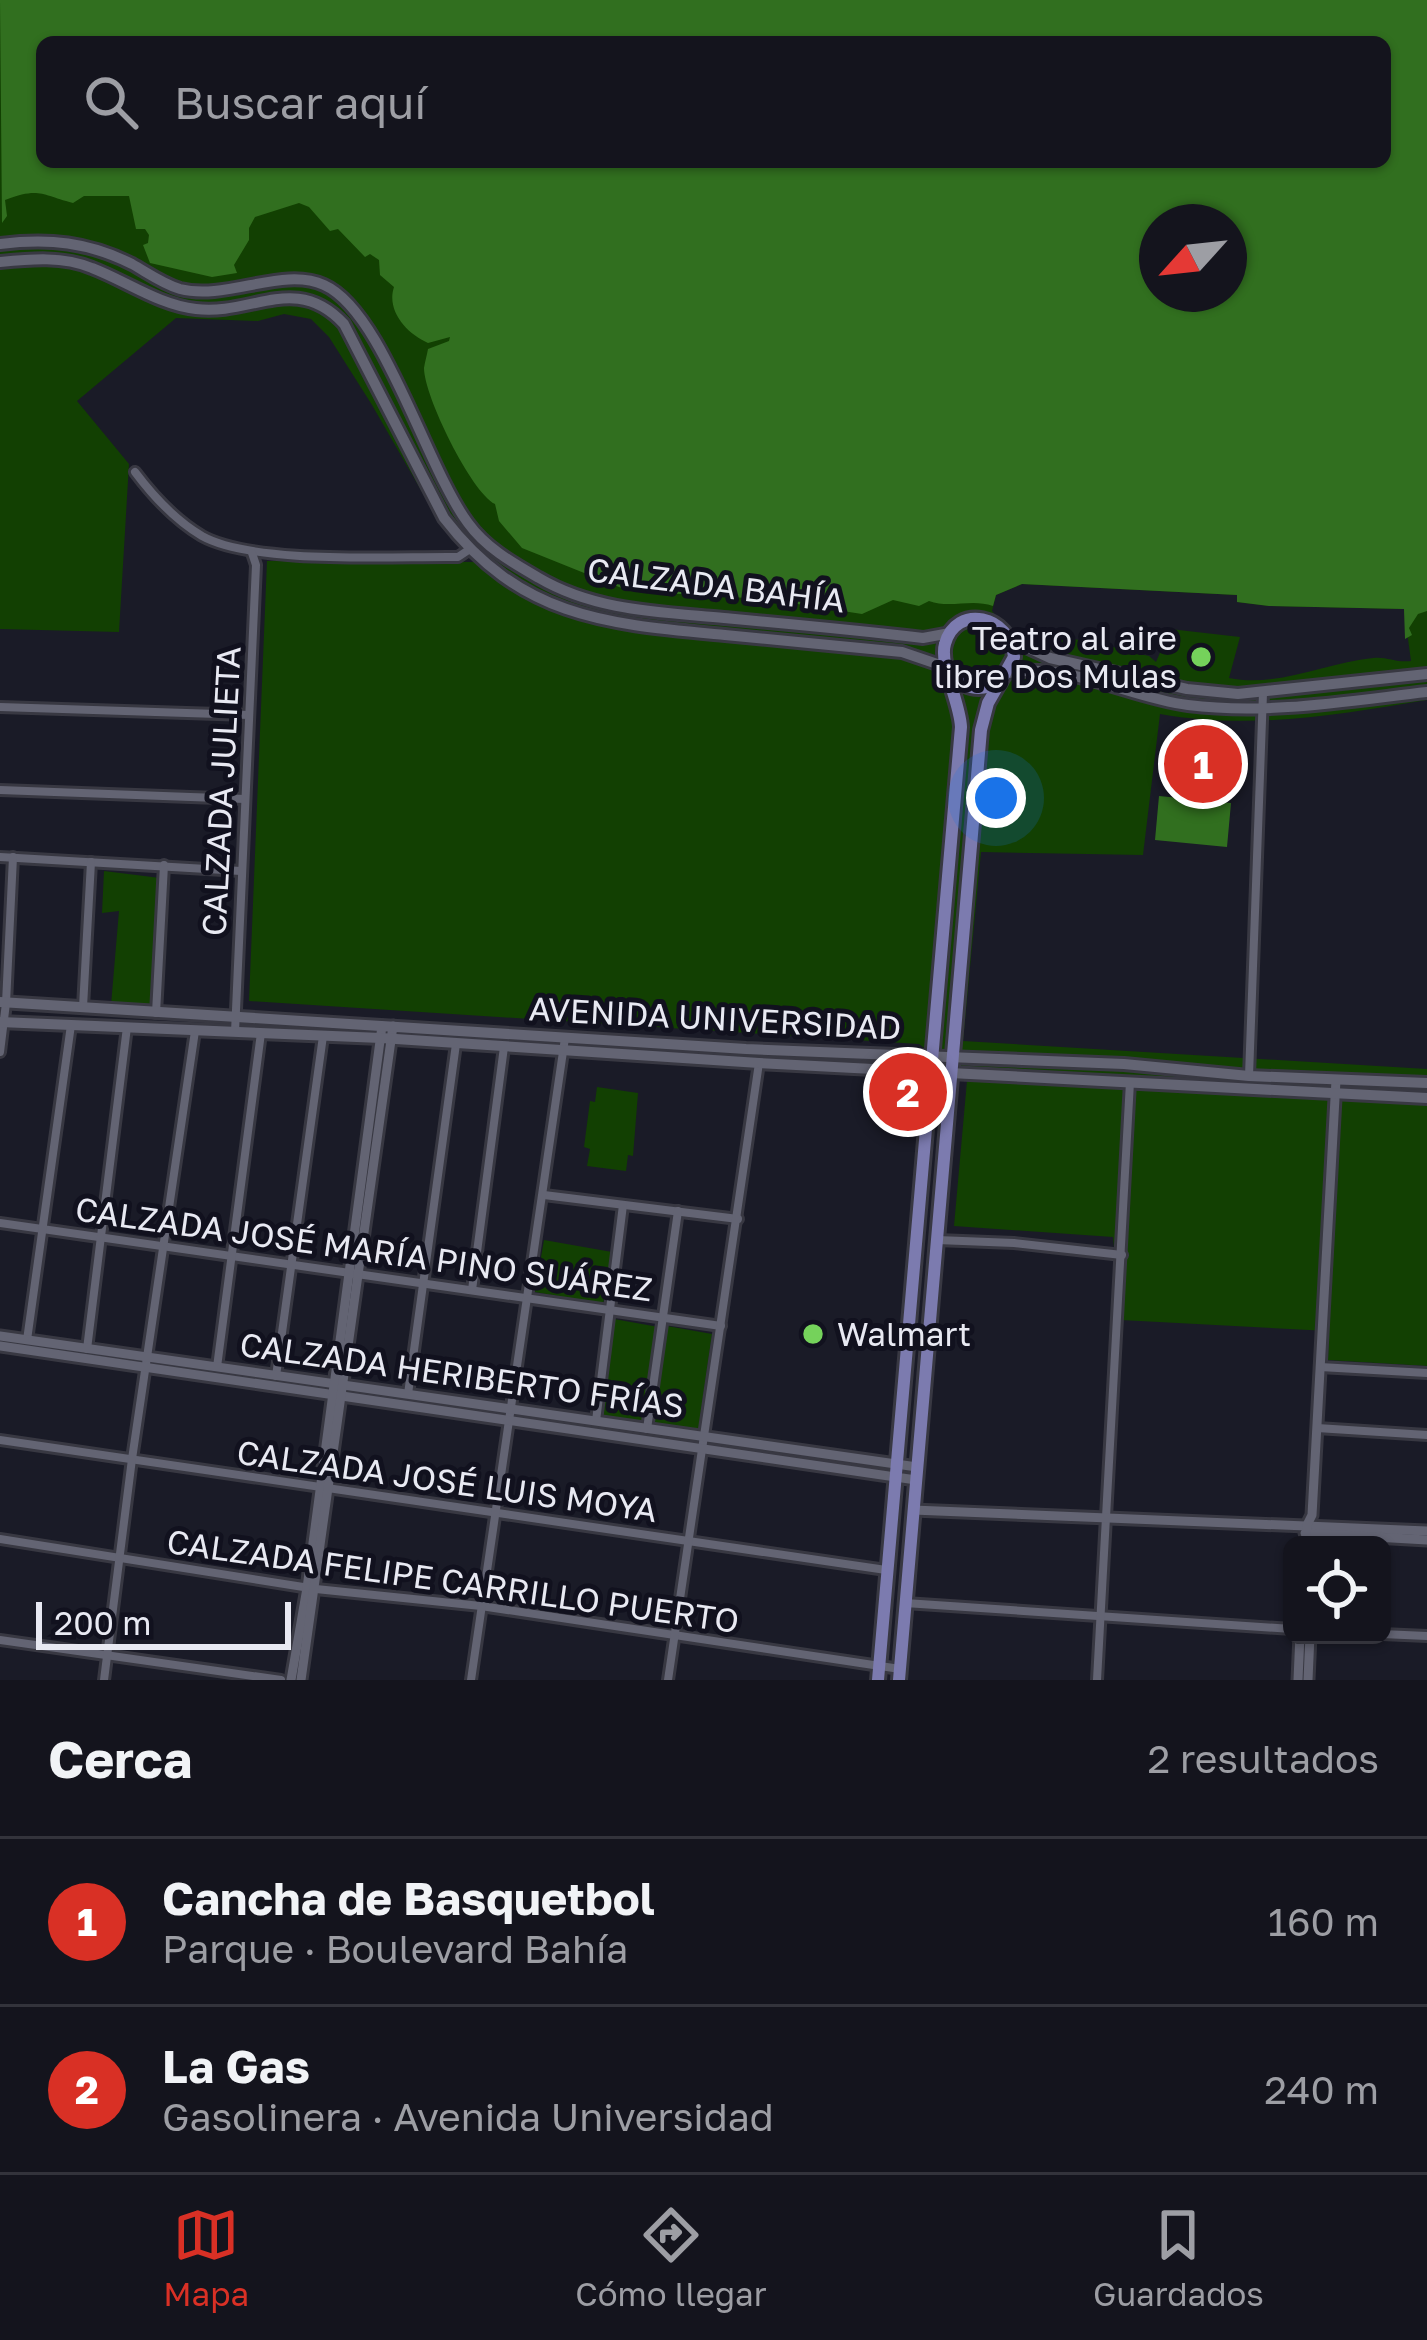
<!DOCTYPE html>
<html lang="es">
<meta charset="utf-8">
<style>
body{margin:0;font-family:"Golos Text",sans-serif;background:#1d1d26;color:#f1f3f6}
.controls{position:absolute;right:36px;bottom:36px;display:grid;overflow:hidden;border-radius:18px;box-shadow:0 3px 9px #0004}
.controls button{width:108px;height:108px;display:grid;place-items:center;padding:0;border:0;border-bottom:3px solid #33333b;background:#14141d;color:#f1f3f6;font:60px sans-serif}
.compass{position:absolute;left:1139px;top:204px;width:108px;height:108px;border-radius:50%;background:#14141d;box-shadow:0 3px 9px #0004;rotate:243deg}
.scale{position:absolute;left:36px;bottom:30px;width:255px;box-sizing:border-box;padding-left:12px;border:6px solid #e8e9f2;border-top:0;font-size:33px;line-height:42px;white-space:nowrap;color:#e8e9f2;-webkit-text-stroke:9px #11111e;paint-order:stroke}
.you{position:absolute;left:996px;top:798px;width:42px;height:42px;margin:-30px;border:9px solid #fff;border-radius:50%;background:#1a73e8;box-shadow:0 0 0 18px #1a73e833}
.badge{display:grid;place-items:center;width:78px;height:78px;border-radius:50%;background:#d93025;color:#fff;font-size:39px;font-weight:700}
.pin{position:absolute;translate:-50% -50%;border:6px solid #fff;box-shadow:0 3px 12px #0006}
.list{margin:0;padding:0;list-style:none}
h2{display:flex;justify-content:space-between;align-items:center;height:156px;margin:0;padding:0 48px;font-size:51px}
h2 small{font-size:39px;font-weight:400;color:#9d9ea4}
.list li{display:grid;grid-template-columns:78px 1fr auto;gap:36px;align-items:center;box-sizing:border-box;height:168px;padding:0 48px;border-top:3px solid #33333b}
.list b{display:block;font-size:45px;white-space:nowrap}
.list p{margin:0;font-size:39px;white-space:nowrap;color:#9d9ea4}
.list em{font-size:39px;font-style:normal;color:#9d9ea4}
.icon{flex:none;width:66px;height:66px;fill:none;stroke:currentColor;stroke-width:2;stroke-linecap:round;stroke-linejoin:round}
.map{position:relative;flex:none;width:1427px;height:1680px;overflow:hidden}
.search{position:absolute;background:#14141d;box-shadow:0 3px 9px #0004;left:36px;right:36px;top:36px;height:132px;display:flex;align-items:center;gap:30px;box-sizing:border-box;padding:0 42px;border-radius:18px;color:#9d9ea4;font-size:45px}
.sheet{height:492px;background:#14141d}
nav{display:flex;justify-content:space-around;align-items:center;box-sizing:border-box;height:168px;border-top:3px solid #33333b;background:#14141d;font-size:33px;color:#9d9ea4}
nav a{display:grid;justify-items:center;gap:6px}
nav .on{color:#d93025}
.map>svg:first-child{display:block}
.green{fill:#124002;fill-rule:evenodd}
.water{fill:#316f1f;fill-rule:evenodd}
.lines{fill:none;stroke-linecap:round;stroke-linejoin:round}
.minor-casing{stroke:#383842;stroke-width:14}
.tertiary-casing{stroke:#383842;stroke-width:15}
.secondary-casing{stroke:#383842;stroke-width:16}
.primary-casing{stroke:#383842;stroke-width:18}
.minor{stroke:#636473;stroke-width:8}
.tertiary{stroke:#636473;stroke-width:9}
.secondary{stroke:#636473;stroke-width:10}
.primary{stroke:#7c7baf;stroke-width:12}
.poi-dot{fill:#75d25b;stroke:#11111e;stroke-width:4.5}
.labels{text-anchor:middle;stroke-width:10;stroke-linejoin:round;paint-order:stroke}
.street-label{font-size:33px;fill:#e8e9f2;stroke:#11111e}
.poi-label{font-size:33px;fill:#e8e9f2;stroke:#11111e;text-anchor:end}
</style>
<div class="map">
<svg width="1427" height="1680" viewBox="0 0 1427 1680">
<rect width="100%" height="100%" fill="#1a1b27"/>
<g class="green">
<path d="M0,0h1427v700c-90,15 -176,30 -267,14l-17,141 -162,-3 -18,189 464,28v297l-99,-6 1,-29 -208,-11 -8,-83 -159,-11 13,-145 -48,-37 -670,-43 18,-440 211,1 -45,-51 -61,-106 -43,-68 -18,-18 -27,-5 -26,7 -82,-3 -99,83 52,63 -10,168 -119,-3zM42,42h1343v120h-1343zM1157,222h72v72h-72zM1022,584l215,11v7l32,4 135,3 7,52c-15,2 -25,-5 -38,-3 -48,5 -96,30 -144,20l11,-41 -70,-8 -14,33 -7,-6c-23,-5 -46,-13 -69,-16 -43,-6 -51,18 -88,-29l4,-16z"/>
<polygon points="104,871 160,878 153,1011 111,1005 119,911 102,913"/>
<polygon points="597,1087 638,1093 633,1156 628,1155 626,1171 587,1166 590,1149 584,1147 590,1101 595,1102"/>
<polygon points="544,1240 612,1252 603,1304 535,1292"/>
<polygon points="614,1319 664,1328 646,1426 601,1420"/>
<polygon points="667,1326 712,1334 698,1432 654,1426"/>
</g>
<g class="water">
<path d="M0,0h1427v611l-9,3 -9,14 3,7 -7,4 -1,-30 -135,-3 -32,-4v-7l-215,-11 -26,11 -3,11c-22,-8 -42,3 -64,-5l-10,5 -26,-6 -31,14 -97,-15 -136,-8 -107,-43 -23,-27 -4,-17c-24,-12 -71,-108 -71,-136 1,-7 3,-13 4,-19l21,-8 1,-4 -22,6c-21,-9 -42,-32 -34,-56l-14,-12 -1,-15 -9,-6 -5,3 -27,-28 -8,2 -21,-24 -10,-4 -44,14 -6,11v12l-15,25 3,8 -25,4 -62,-14 -7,-18 5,-2 1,-8 -4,-6h-9l-7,-33h-45l-11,7c-32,-8 -33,-16 -68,-3l2,16 -5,7zM1385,42v120h-1343v-120zM1229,222v72h-72v-72z"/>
<polygon points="1159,796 1231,803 1227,847 1155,840"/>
</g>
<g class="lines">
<g class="minor-casing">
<g id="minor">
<path d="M135,472c18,24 40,48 67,64 52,29 192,20 256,21l12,-8"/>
<polyline points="0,707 249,715"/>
<polyline points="0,790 245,799"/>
<polyline points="0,857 241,871"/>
<polyline points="83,1007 91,862"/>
<polyline points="156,1013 164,865"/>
<polyline points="235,1032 256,565 252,553"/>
<polyline points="0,1052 6,1003 13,857"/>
<polyline points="1249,1076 1263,693"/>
<polyline points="544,1195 738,1219"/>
<polyline points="0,1223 721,1326"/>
<polyline points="937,1240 1014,1243 1122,1255"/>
<polyline points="472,1290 504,1047"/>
<polyline points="27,1340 71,1025"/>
<polyline points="87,1349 127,1027"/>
<polyline points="217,1367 261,1033"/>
<polyline points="1320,1367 1427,1373"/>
<polyline points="276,1376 323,1036"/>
<polyline points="408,1394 456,1044"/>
<polyline points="596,1421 623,1205"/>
<polyline points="1317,1428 1427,1435"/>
<polyline points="647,1429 678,1211"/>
<polyline points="0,1440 886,1570"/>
<polyline points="0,1539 316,1589 481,1606 900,1669"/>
<polyline points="905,1603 1292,1629"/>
<polyline points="1382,1634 1427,1636"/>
<polyline points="0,1640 281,1680"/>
<polyline points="104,1680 132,1459 195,1031"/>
<polyline points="471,1680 565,1038"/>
<polyline points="668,1680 759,1063"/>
<polyline points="1097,1680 1130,1082"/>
</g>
</g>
<g class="tertiary-casing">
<g id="tertiary">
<polyline points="0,1336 917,1467"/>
<polyline points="0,1346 916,1480"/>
<polyline points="913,1510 1427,1531"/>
<polyline points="1305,1533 1427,1540"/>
<polyline points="1305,1545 1307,1525 1312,1515 1336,1080"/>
<polyline points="291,1680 307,1588 382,1026"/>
<polyline points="301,1680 393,1026"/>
<polyline points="1298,1680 1300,1635"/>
<polyline points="1308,1680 1310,1635"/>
</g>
</g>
<g class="secondary-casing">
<g id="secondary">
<path d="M0,244c49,-6 88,-2 132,20 16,9 31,20 48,25 47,12 103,-23 144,-4 59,26 102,182 144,238 18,25 45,40 71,55 56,33 121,34 185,40 66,6 133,12 199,20l27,-5"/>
<path d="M0,262c31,-3 63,-6 92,6 34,13 67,37 104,41 56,7 100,-37 148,15l100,194c78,101 164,106 281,117 59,6 118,11 177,17l44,15"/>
<polyline points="1011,640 1050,658 1187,689 1238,694 1427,674"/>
<path d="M1008,673c59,-12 122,25 180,32 80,10 160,-4 239,-13"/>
<polyline points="0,1002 746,1049 1124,1064 1249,1076 1427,1083"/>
<polyline points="0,1022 381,1038 759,1063 1427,1098"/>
</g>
</g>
<g class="primary-casing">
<g id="primary">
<path d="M878,1680l83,-953c-1,-25 -22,-63 -16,-83 11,-41 66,-29 69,13l-14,25c-19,10 -34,8 -49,-7"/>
<polyline points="899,1680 981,730 988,703 1000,682"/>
</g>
</g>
<use href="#minor" class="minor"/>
<use href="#tertiary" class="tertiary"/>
<use href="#secondary" class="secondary"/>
<use href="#primary" class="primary"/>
</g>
<g class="poi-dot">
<circle cx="1201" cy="657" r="12"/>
<circle cx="813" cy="1334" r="12"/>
</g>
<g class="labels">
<g class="street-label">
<text transform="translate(716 585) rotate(7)" y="12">CALZADA BAHÍA</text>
<text transform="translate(221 791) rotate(-87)" y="12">CALZADA JULIETA</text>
<text transform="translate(715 1018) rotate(3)" y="12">AVENIDA UNIVERSIDAD</text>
<text transform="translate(364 1249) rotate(8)" y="12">CALZADA JOSÉ MARÍA PINO SUÁREZ</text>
<text transform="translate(462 1375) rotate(8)" y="12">CALZADA HERIBERTO FRÍAS</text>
<text transform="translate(447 1481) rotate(8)" y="12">CALZADA JOSÉ LUIS MOYA</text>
<text transform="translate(453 1581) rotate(8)" y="12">CALZADA FELIPE CARRILLO PUERTO</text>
</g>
<g class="poi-label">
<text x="1177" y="650">Teatro al aire<tspan x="1177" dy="38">libre Dos Mulas</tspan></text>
<text x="837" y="1346" text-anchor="start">Walmart</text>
</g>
</g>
</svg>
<div class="controls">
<button><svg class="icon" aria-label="locate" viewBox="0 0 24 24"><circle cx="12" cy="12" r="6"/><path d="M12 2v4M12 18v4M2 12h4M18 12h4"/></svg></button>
</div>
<svg class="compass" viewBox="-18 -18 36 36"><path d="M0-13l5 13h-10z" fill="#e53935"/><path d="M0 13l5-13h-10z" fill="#9d9ea4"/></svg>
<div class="scale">200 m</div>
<div class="you"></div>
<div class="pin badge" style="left:1203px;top:764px">1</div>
<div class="pin badge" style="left:908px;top:1092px">2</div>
<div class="search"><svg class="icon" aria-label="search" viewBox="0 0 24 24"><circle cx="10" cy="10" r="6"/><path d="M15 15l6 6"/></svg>Buscar aquí</div>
</div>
<section class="sheet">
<h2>Cerca<small>2 resultados</small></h2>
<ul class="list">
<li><span class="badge">1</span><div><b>Cancha de Basquetbol</b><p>Parque · Boulevard Bahía</p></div><em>160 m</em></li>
<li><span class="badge">2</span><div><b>La Gas</b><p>Gasolinera · Avenida Universidad</p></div><em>240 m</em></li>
</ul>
</section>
<nav>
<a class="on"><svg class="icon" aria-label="map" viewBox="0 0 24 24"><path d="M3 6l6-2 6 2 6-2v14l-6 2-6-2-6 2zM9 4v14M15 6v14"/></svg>Mapa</a>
<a><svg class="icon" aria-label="directions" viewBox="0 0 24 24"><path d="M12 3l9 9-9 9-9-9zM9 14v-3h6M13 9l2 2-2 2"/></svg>Cómo llegar</a>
<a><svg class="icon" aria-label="saved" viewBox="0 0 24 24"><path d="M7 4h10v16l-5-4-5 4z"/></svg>Guardados</a>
</nav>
